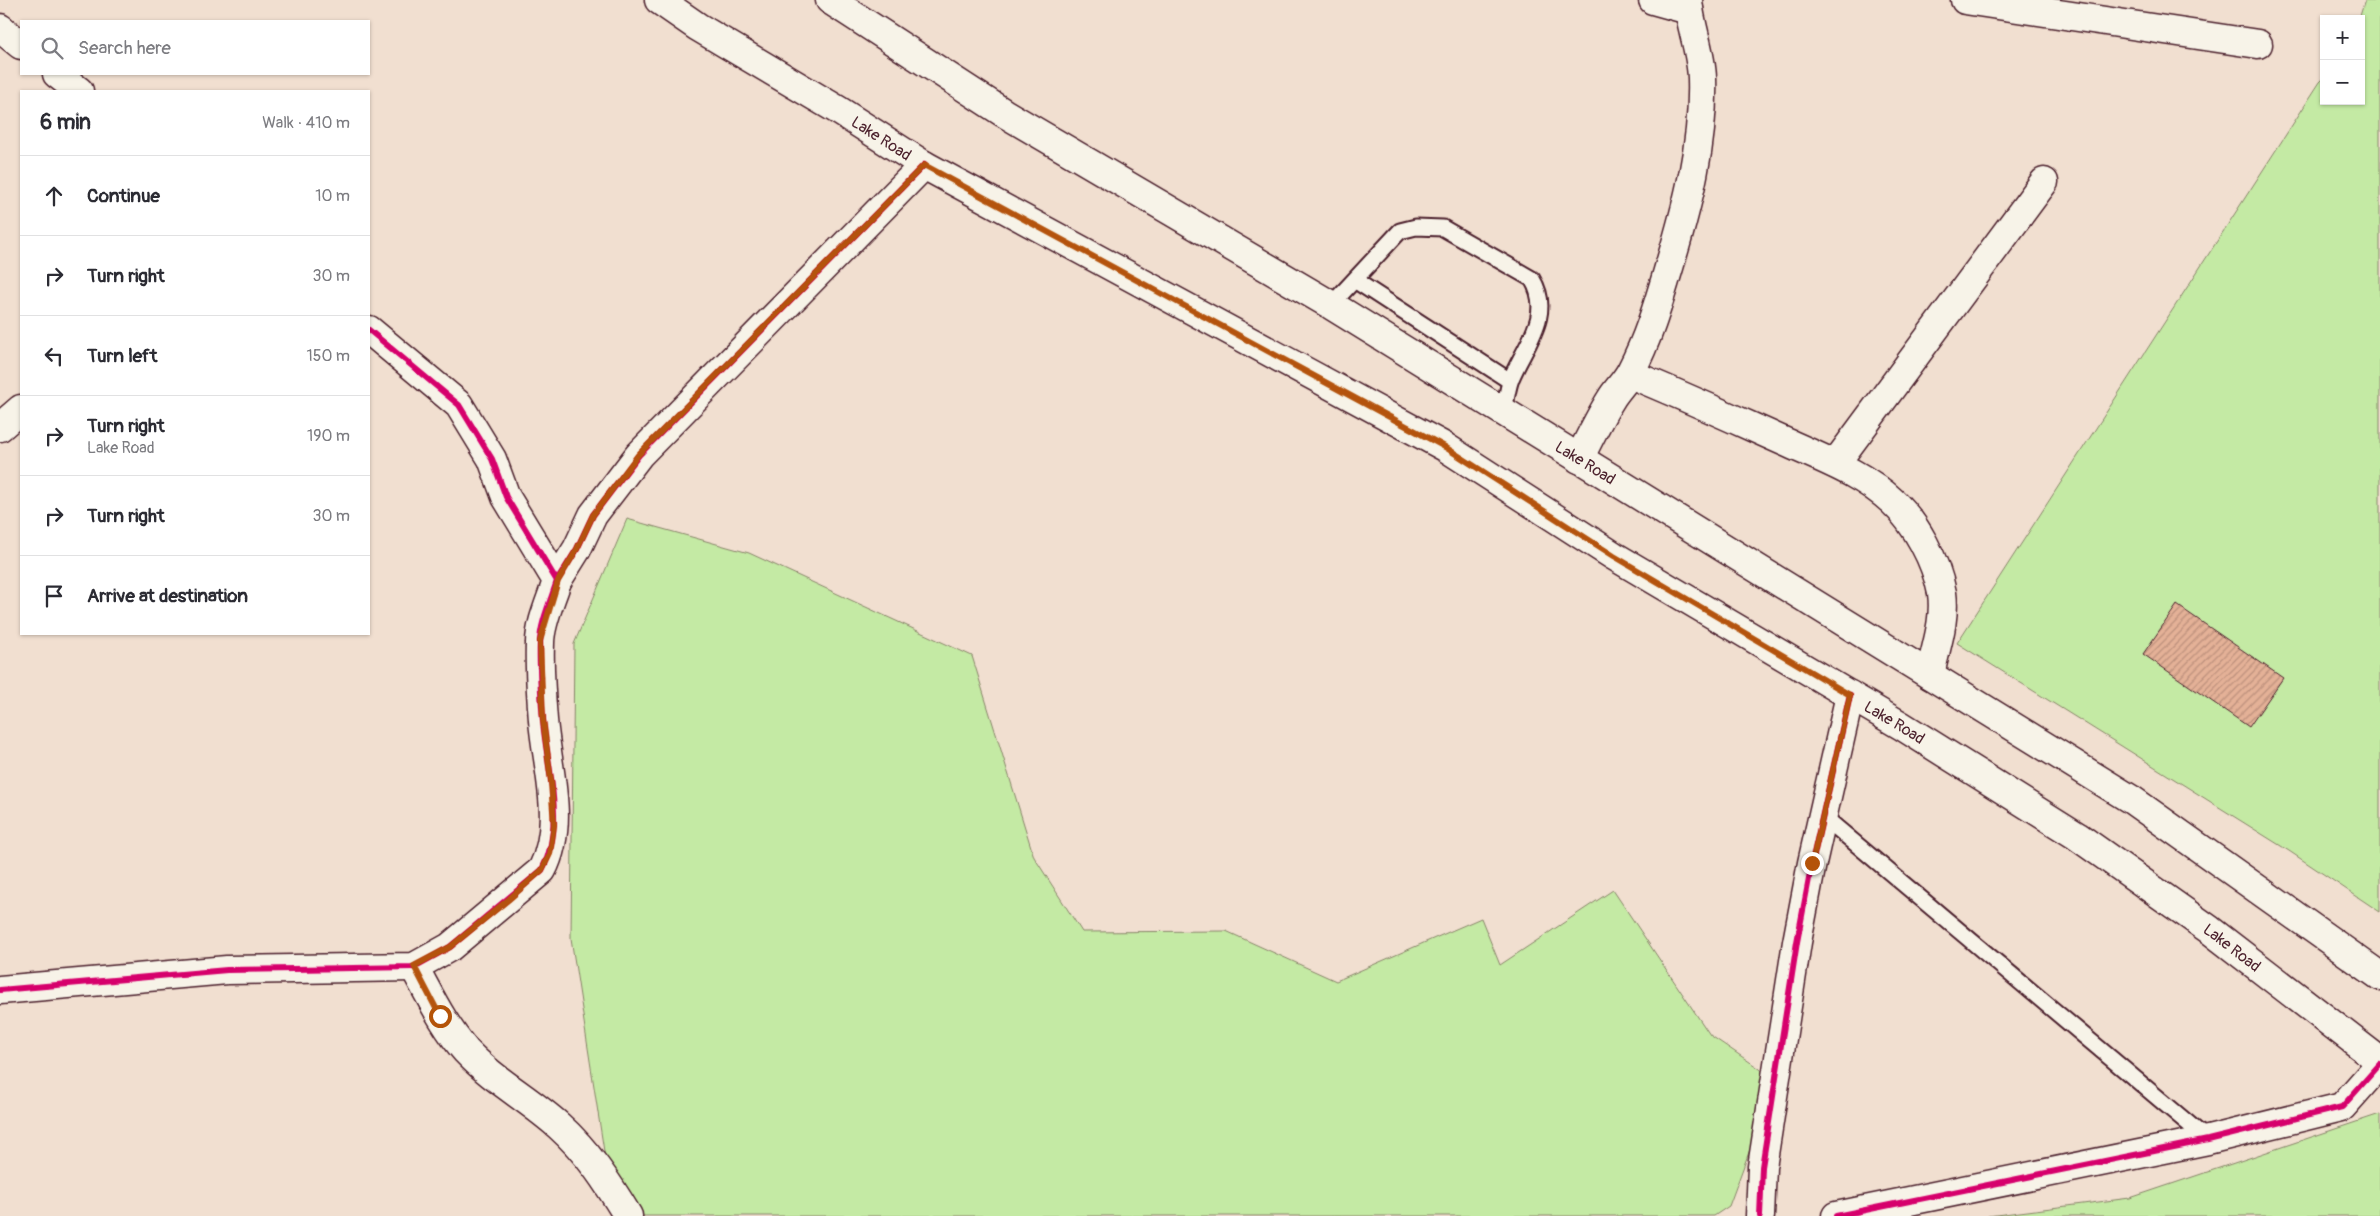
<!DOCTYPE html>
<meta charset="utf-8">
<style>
body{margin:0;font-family:Pangolin,sans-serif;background:#f7f7f7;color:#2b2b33}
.controls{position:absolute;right:15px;top:15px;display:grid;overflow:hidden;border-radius:0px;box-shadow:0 1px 4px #0004}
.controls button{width:45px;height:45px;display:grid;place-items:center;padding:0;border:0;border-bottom:1px solid #e1e1e2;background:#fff;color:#2b2b33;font:25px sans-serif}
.stop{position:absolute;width:15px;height:15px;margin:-11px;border:4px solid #b45309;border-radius:50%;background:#fff}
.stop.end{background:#b45309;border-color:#fff;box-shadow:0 1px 5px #0008}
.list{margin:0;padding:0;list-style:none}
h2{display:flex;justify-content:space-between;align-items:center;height:65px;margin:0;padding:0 20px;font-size:21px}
h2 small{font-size:16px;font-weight:400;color:#7c7c81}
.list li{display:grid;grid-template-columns:32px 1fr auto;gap:15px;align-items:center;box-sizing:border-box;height:80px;padding:0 20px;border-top:1px solid #e1e1e2}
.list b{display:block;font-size:19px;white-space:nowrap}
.list p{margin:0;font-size:16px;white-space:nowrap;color:#7c7c81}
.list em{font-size:16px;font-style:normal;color:#7c7c81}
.icon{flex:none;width:28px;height:28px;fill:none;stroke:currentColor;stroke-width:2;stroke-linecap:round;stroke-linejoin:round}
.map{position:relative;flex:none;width:2380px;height:1216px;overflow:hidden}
.search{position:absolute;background:#fff;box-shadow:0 1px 4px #0004;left:20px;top:20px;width:350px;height:55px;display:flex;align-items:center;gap:12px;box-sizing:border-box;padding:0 18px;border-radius:0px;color:#7c7c81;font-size:19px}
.panel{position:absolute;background:#fff;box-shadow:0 1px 4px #0004;left:20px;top:90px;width:350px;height:545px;border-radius:0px}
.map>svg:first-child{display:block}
.green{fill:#c4eaa4;stroke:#878468}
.building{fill:url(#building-hatch);stroke:#4a1f2b}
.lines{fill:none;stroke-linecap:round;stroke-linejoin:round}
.lane-casing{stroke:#4a1f2b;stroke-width:19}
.street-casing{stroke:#4a1f2b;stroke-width:31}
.secondary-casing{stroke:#4a1f2b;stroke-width:31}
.lane{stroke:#f7f3e8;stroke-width:15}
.street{stroke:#f7f3e8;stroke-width:28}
.secondary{stroke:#f7f3e8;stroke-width:28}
.cycleway-casing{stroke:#f7f3e8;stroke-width:9}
.cycleway{stroke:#d6006c;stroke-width:6}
.route{stroke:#b45309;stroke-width:6}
.labels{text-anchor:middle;stroke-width:4.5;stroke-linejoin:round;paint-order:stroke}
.street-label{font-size:16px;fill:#4a1f2b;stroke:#f7f3e8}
</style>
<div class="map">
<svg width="2380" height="1216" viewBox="0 0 2380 1216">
<defs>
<pattern id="building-hatch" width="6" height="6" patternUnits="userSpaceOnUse" patternTransform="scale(1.25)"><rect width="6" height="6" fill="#e4b197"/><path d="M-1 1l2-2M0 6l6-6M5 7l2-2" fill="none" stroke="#bb8f7b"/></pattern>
</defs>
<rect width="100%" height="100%" fill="#f1dfd0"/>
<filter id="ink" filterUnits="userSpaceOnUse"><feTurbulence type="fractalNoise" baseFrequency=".02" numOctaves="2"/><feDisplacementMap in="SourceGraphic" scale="10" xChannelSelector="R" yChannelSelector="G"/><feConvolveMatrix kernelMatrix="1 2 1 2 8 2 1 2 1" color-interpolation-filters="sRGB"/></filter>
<g filter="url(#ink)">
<g class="green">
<polygon points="2365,0 2380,0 2380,912 2289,851 1957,643 2320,82 2324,78 2324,101 2361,101 2361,19 2359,19"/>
<polygon points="627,519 749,553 972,656 1034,857 1082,932 1226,931 1336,981 1481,918 1500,965 1613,890 1710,1035 1763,1071 1752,1144 1729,1206 1714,1216 614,1216 571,938 574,644"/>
<polygon points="2380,1114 2380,1216 1988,1216 2130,1198"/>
</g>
<polygon class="building" points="2177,605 2283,678 2249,727 2143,654"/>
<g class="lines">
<g class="lane-casing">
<g id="lane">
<polyline points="1356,281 1510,381"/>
<path d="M1331,305l69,-74 16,-4 27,1 89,51c22,36 -7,66 -21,100 -4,11 -5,23 -7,34"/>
<polyline points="1824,817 2208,1140"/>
</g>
</g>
<g class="street-casing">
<g id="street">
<polyline points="1653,0 1689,10"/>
<polyline points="1965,0 2258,44"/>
<polyline points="0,28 21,45"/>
<polyline points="57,74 79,91"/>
<path d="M1630,374c54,22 106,46 160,70 35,16 73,30 102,57 24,22 44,60 50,92 4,28 -7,56 -12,82"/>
<polyline points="0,427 21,409"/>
<path d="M1579,459c10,-20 20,-41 32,-60 6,-10 15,-18 20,-28 18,-34 28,-70 39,-107 18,-60 34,-122 32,-186 -1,-27 -12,-52 -14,-78"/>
<polyline points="1835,464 2044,182"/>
<polyline points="557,581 577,549 593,515 639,455 924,165"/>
<path d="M414,967c16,29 30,59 52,84 27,29 63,48 93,75 29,26 49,57 69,90"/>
<path d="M0,990l227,-20 187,-3 36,-20 92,-77c24,-47 5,-101 1,-150 -2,-25 -4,-52 -3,-77 0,-20 11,-43 17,-62l-51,-84 -14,-38 -33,-54 -90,-75"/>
<polyline points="1760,1216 1762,1167 1797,942 1812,863 1850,695"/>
<polyline points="1836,1216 2208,1140 2342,1107 2380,1064"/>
</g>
</g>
<g class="secondary-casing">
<g id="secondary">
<path id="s1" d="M659,0l39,27 140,83 86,55 521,282 169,109 288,170 175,110 133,94 170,131"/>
<path id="s2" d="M830,0l174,113 327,192 801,495 248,176"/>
</g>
</g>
<use href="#lane" class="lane"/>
<use href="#street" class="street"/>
<use href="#secondary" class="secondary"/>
<g class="cycleway-casing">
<g id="cycleway">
<polyline points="557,581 577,549 593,515 639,455 924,165"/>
<path d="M0,990l227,-20 187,-3 36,-20 92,-77c24,-47 5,-101 1,-150 -2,-25 -4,-52 -3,-77 0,-20 11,-43 17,-62l-51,-84 -14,-38 -33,-54 -90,-75"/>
<polyline points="1760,1216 1762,1167 1797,942 1812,863 1850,695"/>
<polyline points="1836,1216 2208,1140 2342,1107 2380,1064"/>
</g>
</g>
<use href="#cycleway" class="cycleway"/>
</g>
</g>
<g class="lines" filter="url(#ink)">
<polyline class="route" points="440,1016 414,966 450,947 508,900 542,870 550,854 554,825 551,781 543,720 540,641 558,581 577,549 593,515 638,455 924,165 1445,447 1614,556 1850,695 1812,863"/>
</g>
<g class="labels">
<g class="street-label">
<text dy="6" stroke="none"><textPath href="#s1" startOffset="262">Lake Road</textPath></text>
<text dy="6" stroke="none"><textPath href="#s2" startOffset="886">Lake Road</textPath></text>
<text dy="6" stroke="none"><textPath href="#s1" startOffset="1432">Lake Road</textPath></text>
<text dy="6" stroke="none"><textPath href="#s1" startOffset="1838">Lake Road</textPath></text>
</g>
</g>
</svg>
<div class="controls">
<button>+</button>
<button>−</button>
</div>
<div class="stop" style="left:440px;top:1016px"></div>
<div class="stop end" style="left:1812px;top:863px"></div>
<div class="search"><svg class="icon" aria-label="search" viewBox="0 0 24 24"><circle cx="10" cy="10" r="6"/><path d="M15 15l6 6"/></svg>Search here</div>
<section class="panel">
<h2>6 min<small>Walk · 410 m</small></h2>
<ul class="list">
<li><svg class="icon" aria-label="ahead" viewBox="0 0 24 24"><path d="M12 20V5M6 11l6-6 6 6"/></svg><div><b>Continue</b></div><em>10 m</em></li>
<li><svg class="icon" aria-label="right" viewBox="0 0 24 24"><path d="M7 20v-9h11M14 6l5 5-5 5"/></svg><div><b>Turn right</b></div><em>30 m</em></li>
<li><svg class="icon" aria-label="left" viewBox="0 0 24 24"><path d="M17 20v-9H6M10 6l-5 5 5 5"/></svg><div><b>Turn left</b></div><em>150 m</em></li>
<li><svg class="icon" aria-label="right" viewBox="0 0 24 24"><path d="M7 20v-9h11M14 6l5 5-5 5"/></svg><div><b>Turn right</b><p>Lake Road</p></div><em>190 m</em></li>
<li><svg class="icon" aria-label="right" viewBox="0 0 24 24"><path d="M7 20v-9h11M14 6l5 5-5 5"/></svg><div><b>Turn right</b></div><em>30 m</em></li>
<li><svg class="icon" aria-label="arrive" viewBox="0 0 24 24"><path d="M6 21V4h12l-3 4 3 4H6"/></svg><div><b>Arrive at destination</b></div></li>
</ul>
</section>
</div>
